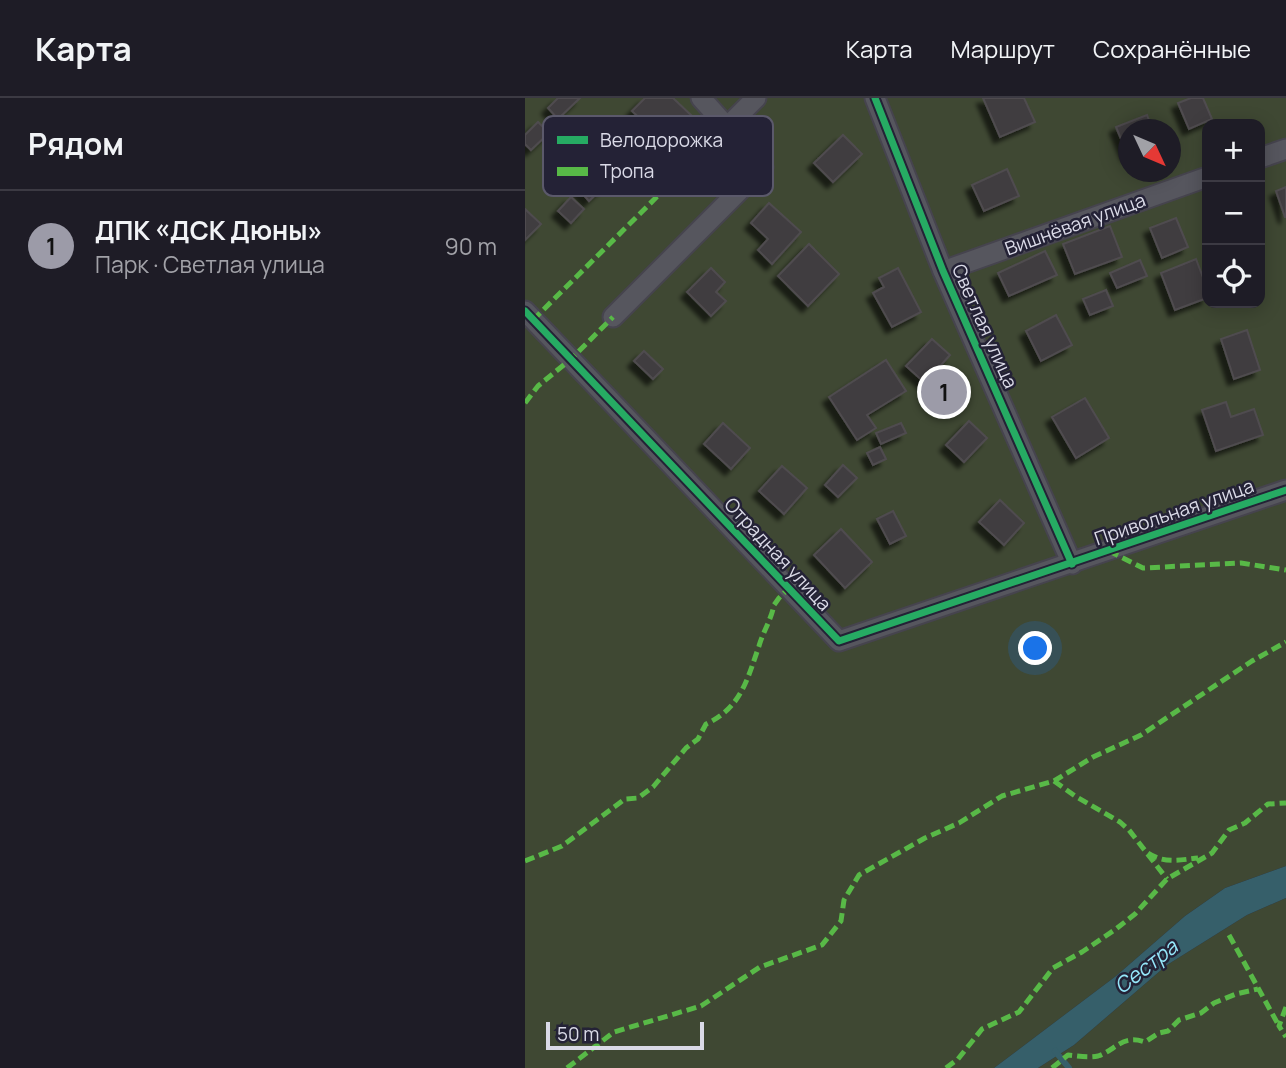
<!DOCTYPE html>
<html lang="ru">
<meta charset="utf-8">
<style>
body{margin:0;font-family:Manrope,sans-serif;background:#2b2932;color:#f1f3f6}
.controls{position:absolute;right:21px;top:21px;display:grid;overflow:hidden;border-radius:14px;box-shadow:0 4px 18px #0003}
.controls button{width:63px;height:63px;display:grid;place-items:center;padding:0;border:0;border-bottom:2px solid #3c3a43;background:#1e1c26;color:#f1f3f6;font:35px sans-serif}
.compass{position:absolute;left:593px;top:21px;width:63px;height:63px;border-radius:50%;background:#1e1c26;box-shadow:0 4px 18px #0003;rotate:134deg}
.scale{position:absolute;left:21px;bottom:18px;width:158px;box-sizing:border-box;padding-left:7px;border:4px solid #dadae7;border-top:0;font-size:19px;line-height:24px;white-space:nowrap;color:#dadae7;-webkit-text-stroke:5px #242236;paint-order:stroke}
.you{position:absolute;left:511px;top:551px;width:24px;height:24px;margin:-18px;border:5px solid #fff;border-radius:50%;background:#1a73e8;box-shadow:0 0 0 10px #1a73e833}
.badge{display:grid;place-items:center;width:46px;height:46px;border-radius:50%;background:#9c9ba8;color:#111;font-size:23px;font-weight:700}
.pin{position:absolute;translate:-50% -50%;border:4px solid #fff;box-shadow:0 2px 7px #0006}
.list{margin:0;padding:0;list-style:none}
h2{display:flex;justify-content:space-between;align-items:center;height:91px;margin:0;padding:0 28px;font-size:30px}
h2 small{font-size:23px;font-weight:400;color:#a1a1a7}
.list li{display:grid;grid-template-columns:46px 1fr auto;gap:21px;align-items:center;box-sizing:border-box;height:112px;padding:0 28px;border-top:2px solid #3c3a43}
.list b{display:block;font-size:26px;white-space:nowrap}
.list p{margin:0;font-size:23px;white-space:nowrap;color:#a1a1a7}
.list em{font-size:23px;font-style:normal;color:#a1a1a7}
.icon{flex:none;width:38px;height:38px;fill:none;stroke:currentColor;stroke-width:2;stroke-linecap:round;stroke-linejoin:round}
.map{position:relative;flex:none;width:761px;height:970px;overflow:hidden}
header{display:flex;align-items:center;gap:42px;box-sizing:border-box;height:98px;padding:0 35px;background:#1e1c26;border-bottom:2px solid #3c3a43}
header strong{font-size:33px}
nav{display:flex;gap:38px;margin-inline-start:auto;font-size:24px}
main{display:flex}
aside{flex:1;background:#1e1c26}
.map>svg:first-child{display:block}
.green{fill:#3f4833;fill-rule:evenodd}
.water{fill:#365f6a}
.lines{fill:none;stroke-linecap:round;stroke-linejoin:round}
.stream{stroke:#365f6a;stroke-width:6}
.building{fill:#413d40;stroke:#4f4c4f;stroke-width:2;filter:url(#shadow)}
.minor-casing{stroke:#46444e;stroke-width:23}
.minor{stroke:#56565e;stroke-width:19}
.quiet{stroke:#58b947;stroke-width:5;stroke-dasharray:10 5;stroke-linecap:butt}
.cycleway-casing{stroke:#242236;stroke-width:11}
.cycleway{stroke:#26ab63;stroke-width:7}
.labels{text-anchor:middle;stroke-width:5;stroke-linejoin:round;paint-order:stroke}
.street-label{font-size:19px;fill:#dadae7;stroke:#242236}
.water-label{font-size:21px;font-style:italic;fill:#95e7fa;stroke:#242236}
.key{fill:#242236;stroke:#5b596b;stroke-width:2}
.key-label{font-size:19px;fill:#dadae7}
</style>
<header>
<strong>Карта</strong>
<nav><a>Карта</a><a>Маршрут</a><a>Сохранённые</a></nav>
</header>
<main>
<aside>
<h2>Рядом<small></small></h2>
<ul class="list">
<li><span class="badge">1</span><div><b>ДПК «ДСК Дюны»</b><p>Парк · Светлая улица</p></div><em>90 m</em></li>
</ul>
</aside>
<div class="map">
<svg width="761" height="970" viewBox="0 0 761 970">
<defs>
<filter id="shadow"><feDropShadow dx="-6" dy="6" stdDeviation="2" flood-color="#0009"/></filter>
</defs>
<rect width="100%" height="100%" fill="#282632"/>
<g class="green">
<path d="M0,0h761v768l-61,22 -40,28 -69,60 -122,92h-469zM682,26h53v179h-53zM604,32h42v42h-42z"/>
<polygon points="761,800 761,970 513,970 549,947 642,867 722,817"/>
</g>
<polygon class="water" points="761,768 761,800 722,817 642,867 549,947 513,970 469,970 591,878 660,818 700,790"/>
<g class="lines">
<polyline class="stream" points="530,953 544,970"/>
</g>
<g class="building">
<polygon points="33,0 55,0 33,21 23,10"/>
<polygon points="120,0 148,0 167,18 140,45 107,13"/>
<polygon points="458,0 499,0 510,24 475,39"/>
<polygon points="666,0 678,0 687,21 664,31 653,5"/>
<polygon points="622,17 628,32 604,32 603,58 591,29"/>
<polygon points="13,24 24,35 6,52 0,46 0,37"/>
<polygon points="318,37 337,56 308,84 289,65"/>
<polygon points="61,65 81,87 64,103 44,81"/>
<polygon points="482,71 494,98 459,113 447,87"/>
<polygon points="761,89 761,119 760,119 751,93"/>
<polygon points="46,99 59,111 46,125 33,113"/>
<polygon points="244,105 276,134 247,166 233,152 243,141 226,125"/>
<polygon points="0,111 16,126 0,142"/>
<polygon points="651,120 663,149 637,160 625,130"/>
<polygon points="585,128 597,159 550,176 538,146"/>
<polygon points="284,146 314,176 283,208 253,178"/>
<polygon points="520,153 532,177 484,198 473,175"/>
<polygon points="671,161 682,190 682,200 650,212 636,175"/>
<polygon points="615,162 622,178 592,190 585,175"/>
<polygon points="186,170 200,184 191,194 201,203 186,218 162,194"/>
<polygon points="373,170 396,214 367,229 348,195 359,189 354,180"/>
<polygon points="581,192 588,208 565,217 558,201"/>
<polygon points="531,217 547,247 516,263 501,233"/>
<polygon points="722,232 735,272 709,281 696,241"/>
<polygon points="407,241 425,257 400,285 381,268"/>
<polygon points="119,253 138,271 128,281 109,263"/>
<polygon points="361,262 381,293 342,317 351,330 332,342 304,299"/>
<polygon points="560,300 584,340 551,360 527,319"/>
<polygon points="701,304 706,319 729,311 738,337 691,353 677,312"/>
<polygon points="444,323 462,340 439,364 421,347"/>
<polygon points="198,325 225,350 206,371 179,346"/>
<polygon points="376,325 381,335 356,346 351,335"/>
<polygon points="355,349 361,361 348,367 342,355"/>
<polygon points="318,367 332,380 313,399 300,387"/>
<polygon points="257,368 282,390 259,416 234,393"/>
<polygon points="475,402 499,425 479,447 454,424"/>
<polygon points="368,413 381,438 365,446 352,421"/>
<polygon points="316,431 347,464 320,490 289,457"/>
</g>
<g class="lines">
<g class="minor-casing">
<g id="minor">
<polyline points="350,0 418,173 547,466"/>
<polyline points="202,29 231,0"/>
<polyline points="735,60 761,51"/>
<polyline points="418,173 682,79"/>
<polyline points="0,213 314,543 761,392"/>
<polyline points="88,219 238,69 176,0"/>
</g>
</g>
<use href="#minor" class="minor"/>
<g class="quiet">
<polyline points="8,222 202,29"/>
<polyline points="0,305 13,288 46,261 88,219"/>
<polyline points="584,453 618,470 716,465 761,472"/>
<polyline points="529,683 550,698 595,724 604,732 642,781"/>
<path d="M623,755c17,11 31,7 50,5"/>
<path d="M0,763l37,-15 63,-47 13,-1 15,-11 33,-39 12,-9 8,-15c35,-16 41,-44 53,-78 4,-14 12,-26 15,-41l5,-7 10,-10"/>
<polyline points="704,837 754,928"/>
<polyline points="761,909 754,928 761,939"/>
<polyline points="42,970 89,934 176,908 235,869 297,847 316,823 319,802 334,777 400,740 434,725 477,698 529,683 568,659 616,637 727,563 761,544"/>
<polyline points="421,970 433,961 457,931 494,914 528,870 557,854 591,831 610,816 642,781 687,755 704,732 720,725 743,706 761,705"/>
<path d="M527,970l16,-13c9,1 21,3 30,1 18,-6 24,-22 47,-14l14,-9 9,-2 11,-11 22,-7 13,-10 22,-9 22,-5"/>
</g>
<g class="cycleway-casing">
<g id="cycleway">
<polyline points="350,0 418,173 547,466"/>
<polyline points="0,213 314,543 761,392"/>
</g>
</g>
<use href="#cycleway" class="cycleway"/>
</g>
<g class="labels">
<g class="street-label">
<text transform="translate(550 126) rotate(-20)" y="7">Вишнёвая улица</text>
<text transform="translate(460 228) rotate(66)" y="7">Светлая улица</text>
<text transform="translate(649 414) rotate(-19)" y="7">Привольная улица</text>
<text transform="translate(253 456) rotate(47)" y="7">Отрадная улица</text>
</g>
<g class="water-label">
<text transform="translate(621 869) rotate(-38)" y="7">Сестра</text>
</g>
</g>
<rect x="18" y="18" width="230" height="80" rx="10" class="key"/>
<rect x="32" y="38" width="31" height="8" fill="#26ab63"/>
<rect x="32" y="69" width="31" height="9" fill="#58b947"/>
<g class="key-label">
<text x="75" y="49">Велодорожка</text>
<text x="75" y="80">Тропа</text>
</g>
</svg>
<div class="controls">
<button>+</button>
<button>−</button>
<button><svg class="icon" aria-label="locate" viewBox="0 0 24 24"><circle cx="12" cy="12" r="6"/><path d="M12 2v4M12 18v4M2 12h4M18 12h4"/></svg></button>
</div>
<svg class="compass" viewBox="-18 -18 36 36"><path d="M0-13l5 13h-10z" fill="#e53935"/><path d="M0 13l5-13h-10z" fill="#a1a1a7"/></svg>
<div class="scale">50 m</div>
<div class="you"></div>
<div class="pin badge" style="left:419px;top:294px">1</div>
</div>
</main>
